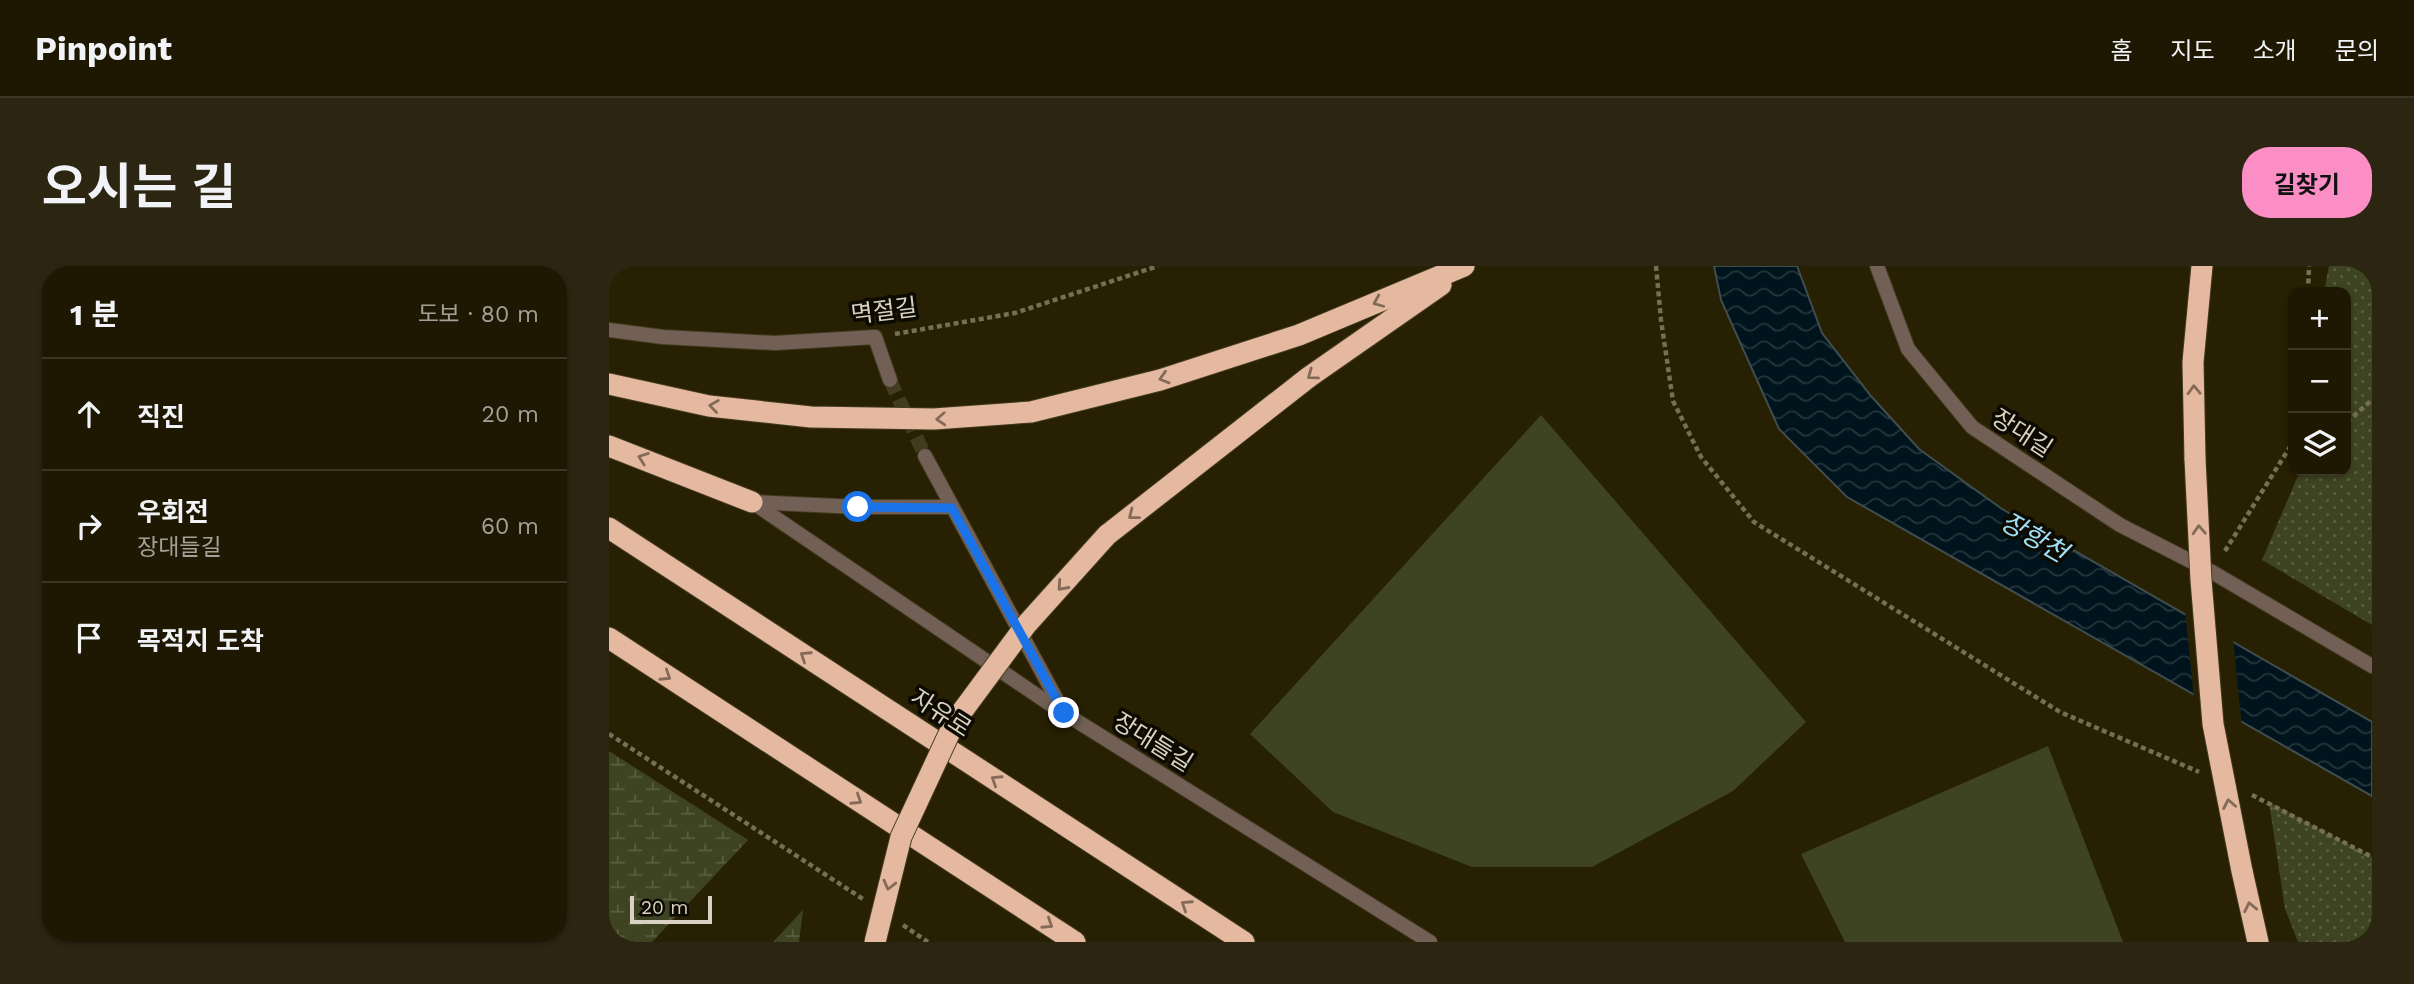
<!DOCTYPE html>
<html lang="ko">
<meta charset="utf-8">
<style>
body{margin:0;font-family:"Work Sans","Noto Sans KR",sans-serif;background:#2b2511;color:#f1f3f6}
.controls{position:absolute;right:21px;top:21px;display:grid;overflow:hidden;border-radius:14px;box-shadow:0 2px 5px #0004}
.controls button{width:63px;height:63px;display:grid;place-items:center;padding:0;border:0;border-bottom:2px solid #3c3724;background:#1e1802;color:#f1f3f6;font:35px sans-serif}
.scale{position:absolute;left:21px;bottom:18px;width:82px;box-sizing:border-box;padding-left:7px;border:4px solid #d7d2c1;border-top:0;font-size:19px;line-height:24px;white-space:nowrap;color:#d7d2c1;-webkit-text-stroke:5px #0d0a02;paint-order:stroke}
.stop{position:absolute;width:21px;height:21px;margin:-16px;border:5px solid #1a73e8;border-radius:50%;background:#fff}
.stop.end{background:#1a73e8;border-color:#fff;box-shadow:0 2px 7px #0008}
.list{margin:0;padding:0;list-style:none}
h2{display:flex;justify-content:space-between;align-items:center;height:91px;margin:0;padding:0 28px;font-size:30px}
h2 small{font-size:23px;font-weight:400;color:#a1a099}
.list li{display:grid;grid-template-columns:46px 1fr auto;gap:21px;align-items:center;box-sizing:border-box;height:112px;padding:0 28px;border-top:2px solid #3c3724}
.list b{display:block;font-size:26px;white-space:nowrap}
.list p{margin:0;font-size:23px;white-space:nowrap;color:#a1a099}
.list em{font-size:23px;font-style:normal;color:#a1a099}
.icon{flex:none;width:38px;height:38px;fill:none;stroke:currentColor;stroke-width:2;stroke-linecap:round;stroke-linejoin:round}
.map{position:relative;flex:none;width:1763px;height:676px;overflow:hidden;border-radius:28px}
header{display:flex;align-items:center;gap:42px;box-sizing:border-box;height:98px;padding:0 35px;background:#1e1802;border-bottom:2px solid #3c3724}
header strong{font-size:33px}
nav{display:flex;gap:38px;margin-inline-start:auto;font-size:24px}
.intro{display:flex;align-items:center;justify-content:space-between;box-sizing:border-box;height:168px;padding:0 42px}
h1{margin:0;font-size:49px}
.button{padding:18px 32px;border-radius:28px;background:#fb8fc5;color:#111;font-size:24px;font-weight:700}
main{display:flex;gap:42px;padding:0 42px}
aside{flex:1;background:#1e1802;border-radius:28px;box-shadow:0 2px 5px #0004}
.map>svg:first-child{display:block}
.grass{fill:url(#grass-dots)}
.wetland{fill:url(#wetland-marsh)}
.pitch{fill:#3e4421}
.water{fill:url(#water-waves);stroke:#404d4e;stroke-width:2}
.pier{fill:#282003}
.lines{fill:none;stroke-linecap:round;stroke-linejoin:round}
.street-tunnel{stroke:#423b20;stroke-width:14;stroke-dasharray:14 7;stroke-linecap:butt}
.street-casing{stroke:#443c21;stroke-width:16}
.highway-casing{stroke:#443c21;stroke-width:23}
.path{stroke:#766f57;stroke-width:4.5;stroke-dasharray:5 3.5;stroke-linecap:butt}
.street{stroke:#726056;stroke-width:14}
.highway{stroke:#e5b99f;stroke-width:21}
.highway-bridge-casing{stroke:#443c21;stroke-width:23;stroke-linecap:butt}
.highway-bridge{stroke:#e5b99f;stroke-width:21}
.oneway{stroke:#846a58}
.route{stroke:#1a73e8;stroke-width:9}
.labels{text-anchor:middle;stroke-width:7;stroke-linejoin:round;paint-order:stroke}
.street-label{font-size:24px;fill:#d7d2c1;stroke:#0d0a02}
.water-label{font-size:26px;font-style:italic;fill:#9fe0f8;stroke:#0d0a02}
</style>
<header>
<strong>Pinpoint</strong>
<nav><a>홈</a><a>지도</a><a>소개</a><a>문의</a></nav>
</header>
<div class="intro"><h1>오시는 길</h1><a class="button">길찾기</a></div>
<main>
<aside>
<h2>1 분<small>도보 · 80 m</small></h2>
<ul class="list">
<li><svg class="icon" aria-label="ahead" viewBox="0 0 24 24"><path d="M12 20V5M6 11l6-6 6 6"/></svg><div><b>직진</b></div><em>20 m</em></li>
<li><svg class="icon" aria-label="right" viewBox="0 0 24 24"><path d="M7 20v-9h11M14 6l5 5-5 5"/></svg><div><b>우회전</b><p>장대들길</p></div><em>60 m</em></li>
<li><svg class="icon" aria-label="arrive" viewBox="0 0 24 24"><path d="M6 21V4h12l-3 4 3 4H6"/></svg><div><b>목적지 도착</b></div></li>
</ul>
</aside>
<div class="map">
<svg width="1763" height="676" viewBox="0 0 1763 676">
<defs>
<pattern id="grass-dots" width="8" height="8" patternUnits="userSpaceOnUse" patternTransform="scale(1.75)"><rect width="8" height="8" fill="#3e4421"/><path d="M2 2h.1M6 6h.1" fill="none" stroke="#595e3f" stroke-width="1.8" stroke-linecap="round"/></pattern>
<pattern id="wetland-marsh" width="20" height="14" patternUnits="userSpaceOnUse" patternTransform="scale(1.75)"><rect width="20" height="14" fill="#3e4421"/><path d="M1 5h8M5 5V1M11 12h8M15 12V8" fill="none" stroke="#595e3f"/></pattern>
<pattern id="water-waves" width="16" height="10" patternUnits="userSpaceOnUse" patternTransform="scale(1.75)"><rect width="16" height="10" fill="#00141d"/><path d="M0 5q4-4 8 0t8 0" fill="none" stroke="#24353c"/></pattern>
</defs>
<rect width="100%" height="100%" fill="#282003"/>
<g class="grass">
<polygon points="1720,0 1763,0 1763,359 1653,294 1691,205 1737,205 1737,26 1715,26"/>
<polygon points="1660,536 1763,591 1763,676 1689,676 1676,643"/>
</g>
<g class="wetland">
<polygon points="0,485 139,574 43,676 0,676"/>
<polygon points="194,644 190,676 164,676"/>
</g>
<g class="pitch">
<polygon points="932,149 1197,456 1124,525 983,601 863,601 724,546 641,468"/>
<polygon points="1439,480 1514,676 1236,676 1192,588"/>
</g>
<polygon class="water" points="1105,0 1188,0 1213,67 1262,130 1310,183 1393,243 1763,456 1763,530 1238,231 1170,163 1112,34"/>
<polygon class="pier" points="1576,345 1624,372 1633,461 1585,433"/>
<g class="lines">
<polyline class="street-tunnel" points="281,114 316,190"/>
<g class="street-casing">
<g id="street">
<polyline points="1268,0 1299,83 1363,161 1511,259 1603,306 1763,400"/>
<polyline points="0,64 54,71 166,77 266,71 281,114"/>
<polyline points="316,190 455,447 821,676"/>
<polyline points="143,236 451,445"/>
<polyline points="144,236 249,241 343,241"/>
</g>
</g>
<g class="highway-casing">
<g id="highway">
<polyline points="0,118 100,140 202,151 325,153 422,146 551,114 690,69 855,0"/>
<polyline points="0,180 143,236"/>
<polyline points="1586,193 1584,96 1593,0"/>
<polyline points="0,262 635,676"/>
<polyline points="498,269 700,111 832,19"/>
<polyline points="0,372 466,676"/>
<polyline points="1633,605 1649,676"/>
</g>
</g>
<g class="path">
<polyline points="1047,0 1052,54 1064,135 1092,191 1145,256 1451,446 1590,506"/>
<polyline points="1699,26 1700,0"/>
<polyline points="286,68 406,47 549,0"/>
<polyline points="1737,154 1741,153 1763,134"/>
<polyline points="1616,285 1684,176"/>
<polyline points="0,468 254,633"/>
<polyline points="1643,529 1763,591"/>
<polyline points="294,659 319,676"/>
</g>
<use href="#street" class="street"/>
<use href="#highway" class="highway"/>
<g class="highway-bridge-casing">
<g id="highway-bridge">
<polyline points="1586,193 1592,314 1604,458 1633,605"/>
<polyline points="266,676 292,571 346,455 417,359 498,269"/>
</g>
</g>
<use href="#highway-bridge" class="highway-bridge"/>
</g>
<defs><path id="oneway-chevron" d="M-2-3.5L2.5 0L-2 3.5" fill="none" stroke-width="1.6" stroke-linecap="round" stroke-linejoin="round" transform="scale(1.75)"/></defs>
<g class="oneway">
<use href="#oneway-chevron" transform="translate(769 36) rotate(157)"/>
<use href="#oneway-chevron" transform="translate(703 109) rotate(144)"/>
<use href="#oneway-chevron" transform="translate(555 112) rotate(163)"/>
<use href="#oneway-chevron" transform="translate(1585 124) rotate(-92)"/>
<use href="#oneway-chevron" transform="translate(105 140) rotate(-172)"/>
<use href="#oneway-chevron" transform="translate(332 153) rotate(177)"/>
<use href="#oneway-chevron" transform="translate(34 192) rotate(-160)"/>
<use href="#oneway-chevron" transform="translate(524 249) rotate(142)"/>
<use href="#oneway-chevron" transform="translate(1590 264) rotate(-93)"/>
<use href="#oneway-chevron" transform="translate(453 320) rotate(132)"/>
<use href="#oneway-chevron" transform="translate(196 390) rotate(-147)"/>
<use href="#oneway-chevron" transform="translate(57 410) rotate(33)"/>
<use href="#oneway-chevron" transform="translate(387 514) rotate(-147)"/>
<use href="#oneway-chevron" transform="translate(248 534) rotate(33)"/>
<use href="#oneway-chevron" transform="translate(1620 538) rotate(-101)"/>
<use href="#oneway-chevron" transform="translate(280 619) rotate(104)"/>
<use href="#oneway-chevron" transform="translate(577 639) rotate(-147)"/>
<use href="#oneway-chevron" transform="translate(1641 641) rotate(-102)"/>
<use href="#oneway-chevron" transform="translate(439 658) rotate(33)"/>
</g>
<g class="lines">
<polyline class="route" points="249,241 343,242 455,447"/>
</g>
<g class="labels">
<g class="street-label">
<text transform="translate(275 45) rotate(-7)" y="8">멱절길</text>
<text transform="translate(1413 167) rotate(33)" y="8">장대길</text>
<text transform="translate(332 447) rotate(33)" y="8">자유로</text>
<text transform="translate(544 476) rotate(32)" y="8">장대들길</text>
</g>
<g class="water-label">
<text transform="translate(1425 271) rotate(30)" y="9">장항천</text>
</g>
</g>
</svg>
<div class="controls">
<button>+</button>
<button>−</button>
<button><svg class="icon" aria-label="layers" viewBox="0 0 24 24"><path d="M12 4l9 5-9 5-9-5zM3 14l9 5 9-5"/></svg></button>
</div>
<div class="scale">20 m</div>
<div class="stop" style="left:249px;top:241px"></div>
<div class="stop end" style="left:455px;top:447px"></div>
</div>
</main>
